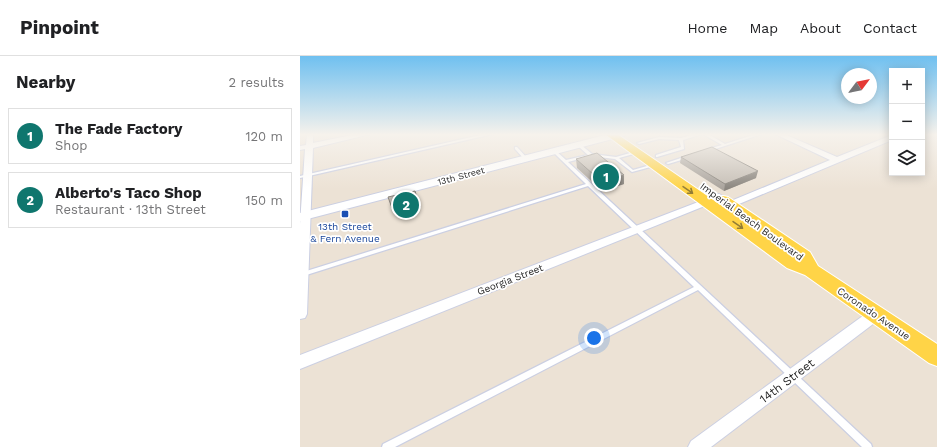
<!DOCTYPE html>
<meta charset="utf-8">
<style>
body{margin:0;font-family:"Work Sans",sans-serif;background:#f6f6f6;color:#202124}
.controls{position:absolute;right:12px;top:12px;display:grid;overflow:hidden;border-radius:0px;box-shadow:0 2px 10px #0003}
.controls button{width:36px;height:36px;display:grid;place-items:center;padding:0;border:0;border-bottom:1px solid #e0e0e0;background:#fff;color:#202124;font:20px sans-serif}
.compass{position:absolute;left:541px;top:12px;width:36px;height:36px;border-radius:50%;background:#fff;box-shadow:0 2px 10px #0003;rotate:58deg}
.you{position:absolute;left:294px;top:282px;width:14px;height:14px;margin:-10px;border:3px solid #fff;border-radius:50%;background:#1a73e8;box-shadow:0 0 0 6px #1a73e833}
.badge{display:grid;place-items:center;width:26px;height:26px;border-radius:50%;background:#0f766e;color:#fff;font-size:13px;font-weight:700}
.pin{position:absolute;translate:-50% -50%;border:2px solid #fff;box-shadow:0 1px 4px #0006}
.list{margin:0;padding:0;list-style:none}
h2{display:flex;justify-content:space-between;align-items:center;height:52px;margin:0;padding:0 16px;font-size:17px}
h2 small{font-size:13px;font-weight:400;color:#757577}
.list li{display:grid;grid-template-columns:26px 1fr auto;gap:12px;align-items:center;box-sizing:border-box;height:56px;margin:0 8px 8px;padding:0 8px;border:1px solid #e0e0e0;border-radius:0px}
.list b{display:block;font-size:15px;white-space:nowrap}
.list p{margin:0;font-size:13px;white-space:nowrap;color:#757577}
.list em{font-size:13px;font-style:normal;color:#757577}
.icon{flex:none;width:22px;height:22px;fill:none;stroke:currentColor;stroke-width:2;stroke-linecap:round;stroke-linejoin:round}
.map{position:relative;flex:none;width:637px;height:391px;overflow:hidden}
header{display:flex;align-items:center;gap:24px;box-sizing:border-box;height:56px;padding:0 20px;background:#fff;border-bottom:1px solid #e0e0e0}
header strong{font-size:19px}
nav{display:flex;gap:22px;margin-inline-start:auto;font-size:14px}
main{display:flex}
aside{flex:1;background:#fff}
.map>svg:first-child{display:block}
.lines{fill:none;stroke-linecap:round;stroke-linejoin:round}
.lane-casing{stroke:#cbcfe2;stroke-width:2.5}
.street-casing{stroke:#cbcfe2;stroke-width:2}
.secondary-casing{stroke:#cbcfe2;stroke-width:2}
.primary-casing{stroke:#fff;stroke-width:2}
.lane{fill:#fff;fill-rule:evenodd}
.street{fill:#fff;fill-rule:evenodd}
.secondary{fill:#fff;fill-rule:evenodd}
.primary{fill:#ffd447;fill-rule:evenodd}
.wall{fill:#aaa49d}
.shaded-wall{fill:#8b867f}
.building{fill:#c6bfb6;stroke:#8b867f}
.oneway{stroke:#927d36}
.transit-dot{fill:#1a4fb4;stroke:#fff;stroke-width:1.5}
.labels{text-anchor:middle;stroke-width:3.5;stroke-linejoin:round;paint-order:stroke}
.far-street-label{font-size:9px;fill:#262626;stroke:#fff}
.street-label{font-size:10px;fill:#262626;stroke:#fff}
.transit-label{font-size:10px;fill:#164399;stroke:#fff}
.near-street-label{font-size:12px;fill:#262626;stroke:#fff}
</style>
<header>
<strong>Pinpoint</strong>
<nav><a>Home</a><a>Map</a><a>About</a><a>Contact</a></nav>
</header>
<main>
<aside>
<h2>Nearby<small>2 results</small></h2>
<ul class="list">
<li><span class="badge">1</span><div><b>The Fade Factory</b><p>Shop</p></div><em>120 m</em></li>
<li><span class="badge">2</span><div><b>Alberto's Taco Shop</b><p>Restaurant · 13th Street</p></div><em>150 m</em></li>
</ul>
</aside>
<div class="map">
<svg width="637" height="391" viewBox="0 0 637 391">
<rect width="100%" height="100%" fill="#ece2d5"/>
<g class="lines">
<g class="lane-casing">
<g id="lane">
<polygon points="185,78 193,78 0,122 0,120"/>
<polygon points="395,78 402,78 383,84 384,93 357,101 356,101 356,99 381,91 379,84 359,83 339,88 337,87 359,81 381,82"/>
<polygon points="403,78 408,78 425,88 456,78 462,78 409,95 407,94 408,93 422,89"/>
<polygon points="278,88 280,88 292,98 316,101 337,95 337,97 319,102 333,114 354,108 354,110 332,116 315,103 291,100 268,106 571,388 572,391 562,391 398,234 95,391 82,391 83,388 394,231 288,130 0,221 0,217 286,128 253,96 256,95 266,104 288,99 278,90"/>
<polygon points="215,91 217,91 227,102 227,104 225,104 215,93"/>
<polygon points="387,100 388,100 388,102 368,108 366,107"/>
</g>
</g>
<g class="street-casing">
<g id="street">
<polygon points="7,78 13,78 13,87 57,78 71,78 13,92 7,258 5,262 0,263 0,168 5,93 0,94 0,90 6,89"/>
<polygon points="475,78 484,78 537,101 592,79 592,84 420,156 414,156 412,154 414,152 530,104"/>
<polygon points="419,138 424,141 422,143 0,313 0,299"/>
<polygon points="576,253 581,254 583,258 581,262 411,391 388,391 391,385 571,254"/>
</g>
</g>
<g class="secondary-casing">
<polygon id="secondary" points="309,78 326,78 324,80 0,165 0,157"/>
</g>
<g class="primary-casing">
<polygon id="primary" points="305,78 317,78 441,163 416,144 418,141 423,140 428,141 510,196 518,210 637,288 637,310 629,307 505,219 487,212"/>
</g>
<use href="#lane" class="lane"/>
<use href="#street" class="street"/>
<use href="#secondary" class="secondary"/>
<use href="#primary" class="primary"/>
</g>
<g class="wall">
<polygon points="381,101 456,122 424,135 380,107"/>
<polygon points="276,103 324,128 302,135 277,112"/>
</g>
<g class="shaded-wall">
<polygon points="458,115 456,122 424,135 425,128"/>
<polygon points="324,119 324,128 302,135 302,126"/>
<polygon points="115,135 121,151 96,158 92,152"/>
</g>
<g class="building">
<polygon points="412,91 458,115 425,128 381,101"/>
<polygon points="297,97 324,119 302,126 276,103"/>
<polygon points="115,135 118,145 92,152 88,141"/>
</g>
<defs><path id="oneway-shaft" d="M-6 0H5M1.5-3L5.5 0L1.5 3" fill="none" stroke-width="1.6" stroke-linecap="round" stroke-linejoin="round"/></defs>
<g class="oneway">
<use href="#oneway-shaft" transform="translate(388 134) rotate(35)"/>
<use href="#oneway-shaft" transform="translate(438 169) rotate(35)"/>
</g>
<linearGradient id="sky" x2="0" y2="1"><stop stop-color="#6fc0f0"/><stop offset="0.59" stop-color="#f6f2ec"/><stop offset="1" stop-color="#f6f2ec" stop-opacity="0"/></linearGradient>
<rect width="637" height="133" fill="url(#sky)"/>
<rect class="transit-dot" x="41" y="154" width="8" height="8" rx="2"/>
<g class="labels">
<g class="far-street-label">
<text transform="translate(161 120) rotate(-15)" y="3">13th Street</text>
</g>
<g class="street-label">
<text transform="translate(452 165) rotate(36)" y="4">Imperial Beach Boulevard</text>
<text transform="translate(210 223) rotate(-21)" y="4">Georgia Street</text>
<text transform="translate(574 257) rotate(34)" y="4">Coronado Avenue</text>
</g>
<g class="transit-label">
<text x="45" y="174">13th Street<tspan x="45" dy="12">&amp; Fern Avenue</tspan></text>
</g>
<g class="near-street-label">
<text transform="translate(487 325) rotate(-37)" y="4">14th Street</text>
</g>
</g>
</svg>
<div class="controls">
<button>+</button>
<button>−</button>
<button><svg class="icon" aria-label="layers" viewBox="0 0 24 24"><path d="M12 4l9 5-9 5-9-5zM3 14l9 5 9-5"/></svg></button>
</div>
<svg class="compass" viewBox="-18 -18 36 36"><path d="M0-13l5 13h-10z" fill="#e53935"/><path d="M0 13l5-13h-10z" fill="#757577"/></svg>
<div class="you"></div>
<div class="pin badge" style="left:306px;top:121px">1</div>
<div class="pin badge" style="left:106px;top:149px">2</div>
</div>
</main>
